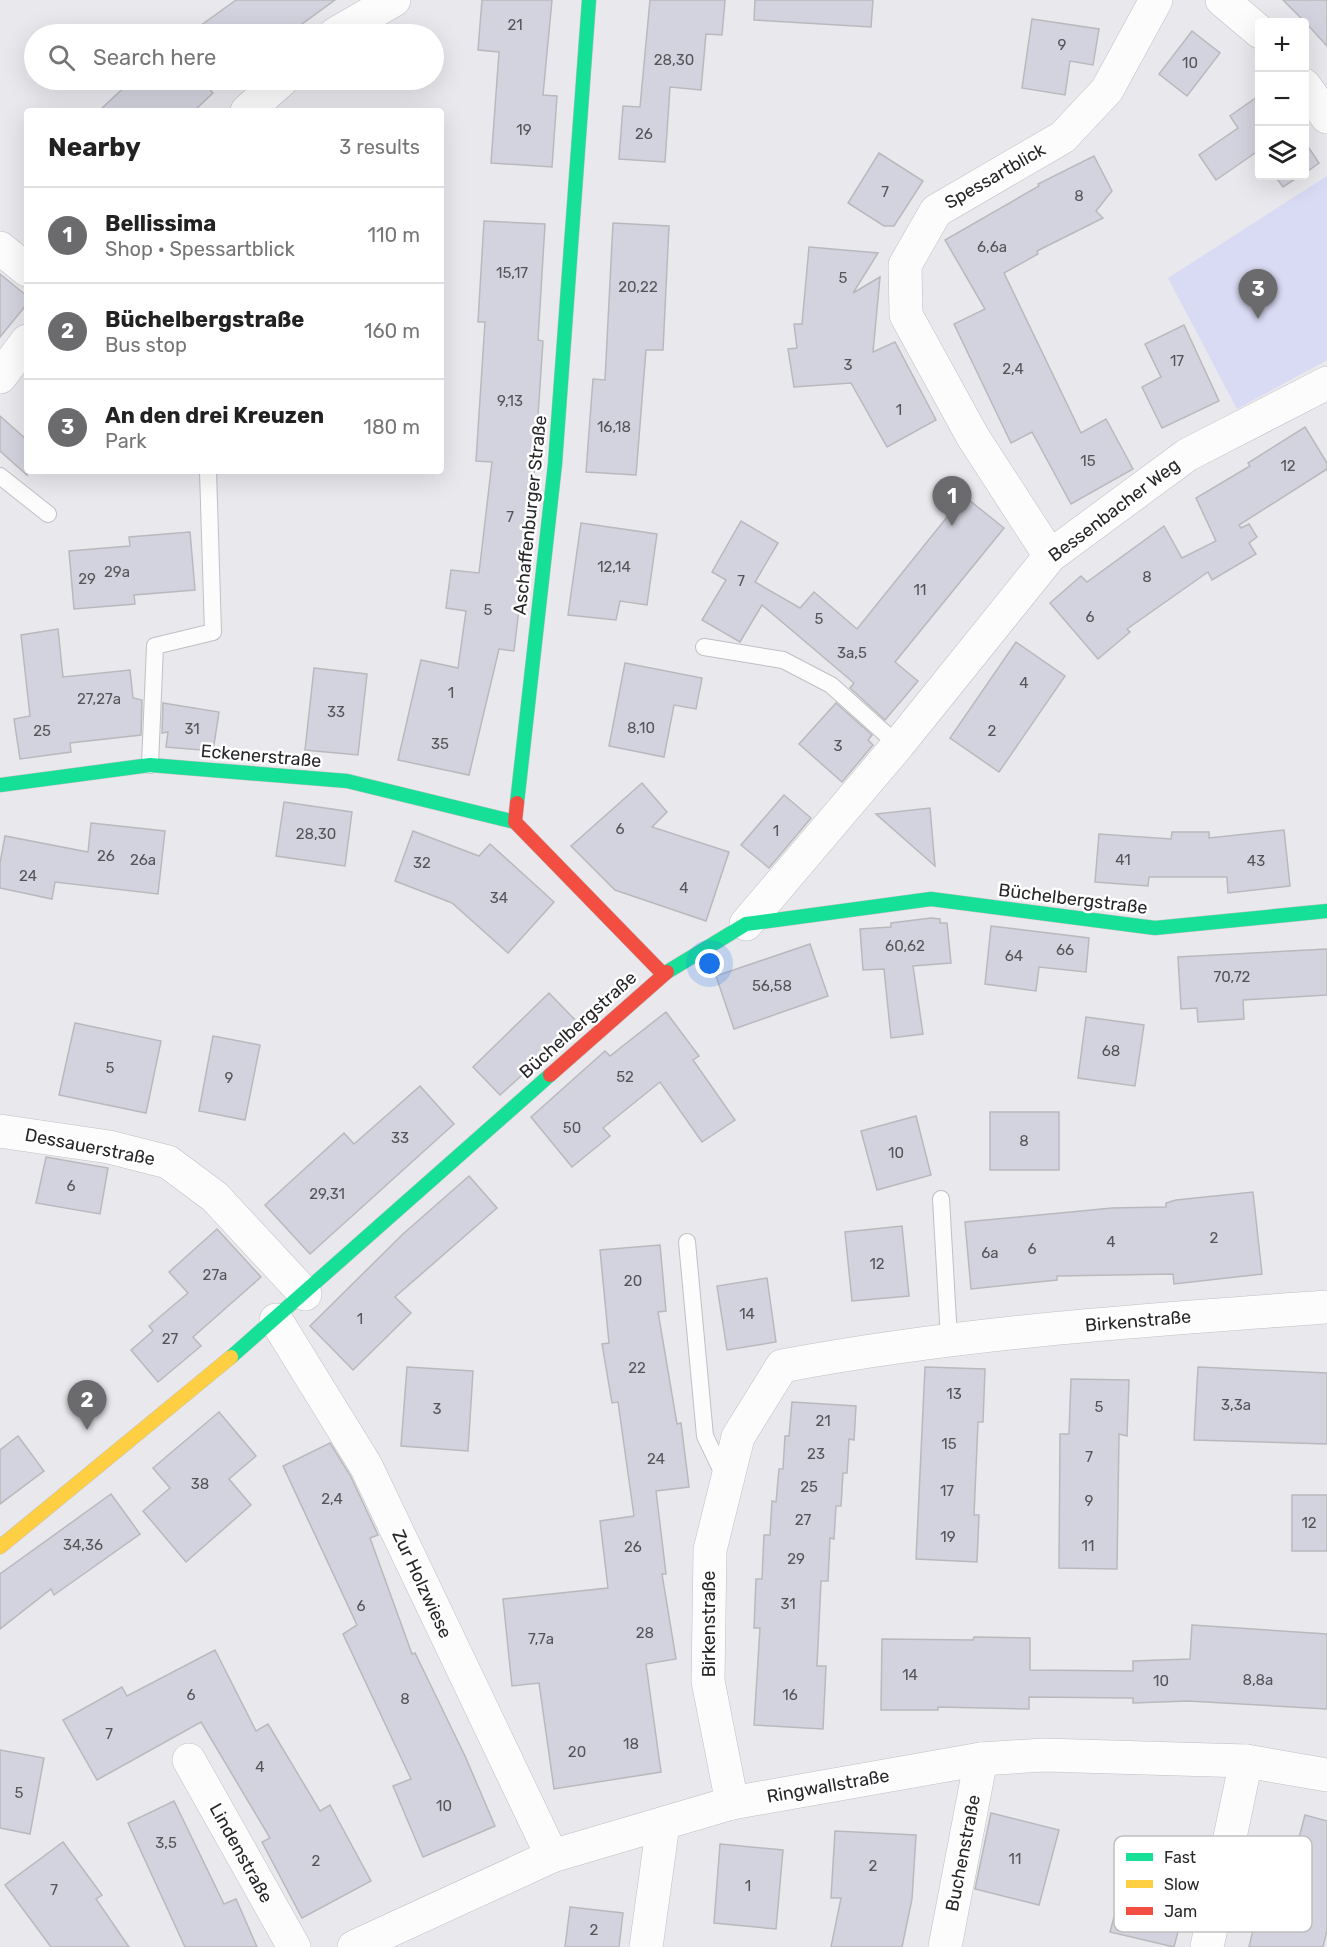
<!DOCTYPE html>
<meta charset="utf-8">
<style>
body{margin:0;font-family:Rubik,sans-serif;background:#f2f2f2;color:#222}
.controls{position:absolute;right:18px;top:18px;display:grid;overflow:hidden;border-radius:6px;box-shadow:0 6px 24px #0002}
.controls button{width:54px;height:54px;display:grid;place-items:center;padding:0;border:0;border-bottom:2px solid #e0e0e0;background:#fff;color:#222;font:30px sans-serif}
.you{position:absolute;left:710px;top:964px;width:21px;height:21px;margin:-15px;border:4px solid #fff;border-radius:50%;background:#1a73e8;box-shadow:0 0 0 9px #1a73e833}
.badge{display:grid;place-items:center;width:39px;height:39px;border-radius:50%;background:#6b6b6e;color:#fff;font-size:20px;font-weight:700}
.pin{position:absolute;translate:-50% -50px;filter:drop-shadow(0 2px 3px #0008)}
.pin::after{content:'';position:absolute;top:32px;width:21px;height:18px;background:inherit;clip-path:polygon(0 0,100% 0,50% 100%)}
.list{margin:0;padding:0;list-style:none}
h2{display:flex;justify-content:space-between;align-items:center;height:78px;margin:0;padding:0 24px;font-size:26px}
h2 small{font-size:20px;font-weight:400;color:#767676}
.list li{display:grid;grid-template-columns:39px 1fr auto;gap:18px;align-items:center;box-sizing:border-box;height:96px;padding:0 24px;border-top:2px solid #e0e0e0}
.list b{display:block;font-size:22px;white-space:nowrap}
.list p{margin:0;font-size:20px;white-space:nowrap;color:#767676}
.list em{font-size:20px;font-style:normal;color:#767676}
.icon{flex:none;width:33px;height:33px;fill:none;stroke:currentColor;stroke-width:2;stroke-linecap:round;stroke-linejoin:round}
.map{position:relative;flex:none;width:1327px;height:1947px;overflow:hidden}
.search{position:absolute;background:#fff;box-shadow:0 6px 24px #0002;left:24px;top:24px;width:420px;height:66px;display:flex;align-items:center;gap:15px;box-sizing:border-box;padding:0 21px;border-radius:33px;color:#767676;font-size:22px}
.panel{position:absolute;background:#fff;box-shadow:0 6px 24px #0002;left:24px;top:108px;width:420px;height:366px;border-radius:6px}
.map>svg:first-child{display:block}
.green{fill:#d9daf3}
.building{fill:#d3d3df;stroke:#b9b9bd;stroke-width:1.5}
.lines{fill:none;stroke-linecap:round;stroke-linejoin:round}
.lane-casing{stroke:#c0c0c3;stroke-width:18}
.street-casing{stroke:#c0c0c3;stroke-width:34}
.fast-casing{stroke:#c0c0c3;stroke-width:15}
.slow-casing{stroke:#c0c0c3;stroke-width:15}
.jam-casing{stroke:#c0c0c3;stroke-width:15}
.lane{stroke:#fcfcfc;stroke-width:16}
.street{stroke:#fcfcfc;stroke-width:33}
.fast{stroke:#16e098;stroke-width:14}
.slow{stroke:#ffcf43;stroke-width:14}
.jam{stroke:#f24e42;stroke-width:14}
.labels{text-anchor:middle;stroke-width:5;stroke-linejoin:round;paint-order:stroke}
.number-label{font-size:15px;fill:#545459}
.street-label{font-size:18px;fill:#27272a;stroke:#fff}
.key{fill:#fff;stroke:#bebebf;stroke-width:1.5}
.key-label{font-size:16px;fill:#27272a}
</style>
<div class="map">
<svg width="1327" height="1947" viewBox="0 0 1327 1947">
<rect width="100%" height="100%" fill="#e8e8ed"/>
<polygon class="green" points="1327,176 1327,360 1237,409 1168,278"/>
<g class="building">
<polygon points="236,0 335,0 288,34 189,34"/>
<polygon points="482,0 552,0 543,95 557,96 552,167 491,163 499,52 478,50"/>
<polygon points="650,0 725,0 722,35 706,34 701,90 670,87 665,162 619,159 623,106 640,107"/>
<polygon points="755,0 873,0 871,27 754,20"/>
<polygon points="1283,0 1327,0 1327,46 1305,22"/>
<polygon points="1032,19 1099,29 1093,65 1070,61 1065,95 1022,88"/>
<polygon points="1192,31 1220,53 1187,96 1159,74"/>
<polygon points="132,80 201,80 213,93 194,111 99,111"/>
<polygon points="1260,95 1260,153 1258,151 1216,180 1199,155 1238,128 1230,116"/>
<polygon points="1305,142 1319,163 1305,173"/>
<polygon points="879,153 923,181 894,226 884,226 848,203"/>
<polygon points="1094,156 1112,191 1096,211 1103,218 1037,251 1038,254 1004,273 1081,433 1106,419 1133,469 1071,504 1032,432 1011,443 954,324 985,309 945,240 1039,186 1038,184"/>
<polygon points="1275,176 1300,176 1283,187"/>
<polygon points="484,221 545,224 538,340 543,341 533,490 514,651 499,649 469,775 398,760 421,660 458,668 466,611 446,608 451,570 479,573 492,462 476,461 485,322 478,322"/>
<polygon points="613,223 669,226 663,350 646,350 636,475 586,472 593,379 605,380"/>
<polygon points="809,247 878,253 853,293 880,277 873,352 895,342 936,420 887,447 851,383 794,387 788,349 797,348 794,324 802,324"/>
<polygon points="0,274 27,296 27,304 0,337"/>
<polygon points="1184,325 1219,401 1162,428 1142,387 1161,377 1145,344"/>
<polygon points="0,416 27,440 27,475 0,451"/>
<polygon points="1305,427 1327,463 1327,469 1239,525 1241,528 1249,524 1257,537 1249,543 1256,554 1212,580 1208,572 1127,629 1130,632 1098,659 1050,603 1081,576 1087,582 1164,526 1182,558 1216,541 1196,498 1250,466 1248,463"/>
<polygon points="964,496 1004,528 895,662 918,681 885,720 850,688 854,683 762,605 740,642 702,620 726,580 712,572 741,521 778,543 755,582 800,608 814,592 857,629"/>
<polygon points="581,523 657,534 647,605 620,601 616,620 568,615"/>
<polygon points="190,532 195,590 134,595 135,604 74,609 69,551 130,546 129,537"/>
<polygon points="58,629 63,677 130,670 133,698 142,700 141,735 70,743 71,752 20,759 14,719 30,716 21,635"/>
<polygon points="1016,642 1065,676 999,772 950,738"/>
<polygon points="625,663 702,678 696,709 674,705 664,757 609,746"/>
<polygon points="314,668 367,674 358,755 305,750"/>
<polygon points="163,703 219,712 213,751 166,747 168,732 162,733"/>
<polygon points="836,703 872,735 868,740 873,745 842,782 799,744"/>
<polygon points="642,783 667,812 652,827 729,852 706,921 615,890 571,846"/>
<polygon points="784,795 811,818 769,868 741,845"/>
<polygon points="284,802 352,812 345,866 276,856"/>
<polygon points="930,808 935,866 876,814"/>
<polygon points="91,823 165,831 158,894 55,882 52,899 0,888 0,863 5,836 88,852"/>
<polygon points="1284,830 1290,886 1228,893 1227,877 1149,877 1148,886 1095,882 1099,834 1171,839 1172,832 1209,832 1209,838"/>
<polygon points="413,831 479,856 490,844 554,902 508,953 452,903 395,881"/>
<polygon points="931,918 940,919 940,923 947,923 951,963 913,966 923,1034 891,1038 884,969 863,970 860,929 891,927 891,923"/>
<polygon points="991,926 1089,938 1086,972 1039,967 1036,991 985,984"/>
<polygon points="810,944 828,996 734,1029 716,976"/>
<polygon points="1327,949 1327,995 1243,1000 1244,1019 1198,1022 1197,1008 1181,1009 1178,957"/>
<polygon points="549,993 579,1024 500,1095 473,1067"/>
<polygon points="666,1012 699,1056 693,1060 735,1120 702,1142 660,1082 603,1128 610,1136 572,1167 531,1117 605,1051 610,1056"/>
<polygon points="1086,1017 1144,1025 1135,1086 1078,1078"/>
<polygon points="75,1023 161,1041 146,1113 59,1095"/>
<polygon points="213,1036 260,1045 245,1120 199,1111"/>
<polygon points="420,1086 454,1124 310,1254 265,1205 344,1133 354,1144"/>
<rect x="990" y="1112" width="69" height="58"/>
<polygon points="916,1116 931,1175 877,1190 861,1131"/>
<polygon points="46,1157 108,1168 100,1214 36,1203"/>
<polygon points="469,1176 497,1208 395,1297 411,1313 353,1370 310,1326 403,1234"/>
<polygon points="1253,1192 1262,1274 1174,1284 1173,1274 1057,1276 1057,1280 971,1289 965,1222 1112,1208 1166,1207 1166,1203 1176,1200"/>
<polygon points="902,1226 909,1296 852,1301 845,1232"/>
<polygon points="217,1229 261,1277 193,1337 201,1346 158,1382 131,1350 153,1331 149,1326 188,1293 169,1272"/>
<polygon points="660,1245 666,1311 658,1312 677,1424 681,1423 689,1487 656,1491 666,1574 662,1574 676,1659 646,1664 661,1772 554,1789 539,1683 512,1686 503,1599 608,1588 600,1521 634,1516 618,1402 612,1403 602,1344 609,1343 600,1250"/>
<polygon points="767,1278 776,1342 727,1350 717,1286"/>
<polygon points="407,1367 473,1371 468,1451 401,1446"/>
<polygon points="925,1367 985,1369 983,1422 978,1422 974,1515 979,1515 977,1562 916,1559"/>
<polygon points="1198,1367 1327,1373 1327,1444 1194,1440"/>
<polygon points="1071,1379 1129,1380 1127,1436 1119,1434 1117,1569 1059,1568 1060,1434 1069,1434"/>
<polygon points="792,1402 856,1406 854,1440 849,1439 847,1473 843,1473 841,1506 836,1506 834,1539 830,1538 828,1581 821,1581 817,1666 826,1666 823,1729 754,1725 760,1628 754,1628 756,1579 762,1579 764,1535 770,1535 772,1501 776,1502 779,1469 783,1469 785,1436 789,1436"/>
<polygon points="219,1412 256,1456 229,1479 251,1505 186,1562 143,1511 170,1488 153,1468"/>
<polygon points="18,1436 44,1471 0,1504 0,1450"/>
<polygon points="330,1443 350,1475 378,1535 370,1538 412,1654 415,1653 465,1756 495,1826 423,1857 393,1786 411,1779 343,1634 357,1625 283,1466"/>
<polygon points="111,1494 140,1534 54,1595 51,1589 0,1629 0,1574"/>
<rect x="1292" y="1495" width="35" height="56"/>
<polygon points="1192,1625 1327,1634 1327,1709 1188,1701 1133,1703 1133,1698 1029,1697 1029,1709 938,1707 938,1710 881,1710 882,1639 973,1640 974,1637 1030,1638 1030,1670 1133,1671 1133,1661 1190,1659"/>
<polygon points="215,1650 256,1731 268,1724 320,1811 330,1805 371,1881 302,1918 262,1842 270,1838 201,1722 97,1780 63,1720 122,1687 127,1696"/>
<polygon points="0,1750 44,1758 30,1834 0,1828"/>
<polygon points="174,1801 224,1904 236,1899 257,1947 185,1947 128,1823"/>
<polygon points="991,1813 1059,1830 1039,1905 975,1889"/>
<polygon points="1305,1815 1327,1821 1327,1930 1323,1947 1249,1947 1258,1909 1279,1914"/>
<polygon points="835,1831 916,1835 912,1899 902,1947 831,1947 841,1898 831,1898"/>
<polygon points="1135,1838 1198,1855 1174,1947 1110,1932"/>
<polygon points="63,1842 102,1895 96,1899 129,1947 51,1947 5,1885"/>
<polygon points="720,1844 783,1850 776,1929 714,1923"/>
<polygon points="570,1907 623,1913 619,1947 565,1947"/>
</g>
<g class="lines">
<g class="lane-casing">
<g id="lane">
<polyline points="0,476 48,514"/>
<polyline points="704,647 783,660 831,685 898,745"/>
<polyline points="150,765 155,646 213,632 208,471"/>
<polyline points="941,1199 949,1339"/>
<polyline points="687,1242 705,1436 725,1478"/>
</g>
</g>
<g class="street-casing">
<g id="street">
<polyline points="1222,0 1260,32"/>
<polyline points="335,34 394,0"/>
<polyline points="1304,85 1327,117"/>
<polyline points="247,111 282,80"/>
<polyline points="0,248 27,270"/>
<polyline points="0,377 27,341"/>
<polyline points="1050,556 973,437 906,315 905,265 936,211 1063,137 1107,90 1156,0"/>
<polyline points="746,924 898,745 1050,556 1187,455 1327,383"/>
<polyline points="0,1131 109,1147 168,1162 215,1197 305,1294"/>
<polyline points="276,1320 366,1466 552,1856"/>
<polyline points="189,1760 294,1947"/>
<path d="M732,1803l-24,-122 2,-131 28,-113 44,-71c180,-34 363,-46 545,-59"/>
<polyline points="354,1947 552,1856 732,1803 981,1759 1044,1755 1246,1761 1327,1775"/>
<polyline points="646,1947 663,1824"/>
<polyline points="945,1947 981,1759"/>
<polyline points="1207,1947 1246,1761"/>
</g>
</g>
<g class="fast-casing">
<g id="fast">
<polyline points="0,785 150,765 347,781 515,822"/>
<polyline points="517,803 555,464 589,0"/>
<polyline points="667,972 746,924 931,899 1155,928 1327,911"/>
<polyline points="231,1357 550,1075"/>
</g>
</g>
<g class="slow-casing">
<polyline id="slow" points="0,1547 231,1357"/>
</g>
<g class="jam-casing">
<g id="jam">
<polyline points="517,803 515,822 663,974"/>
<polyline points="550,1075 667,972"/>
</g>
</g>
<use href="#lane" class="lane"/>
<use href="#street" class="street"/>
<use href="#fast" class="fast"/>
<use href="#slow" class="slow"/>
<use href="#jam" class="jam"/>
</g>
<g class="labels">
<g class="number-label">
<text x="515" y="30">21</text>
<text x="1062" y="50">9</text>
<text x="674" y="65">28,30</text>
<text x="1190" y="68">10</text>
<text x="524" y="135">19</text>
<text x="644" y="139">26</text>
<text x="885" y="197">7</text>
<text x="1079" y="201">8</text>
<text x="992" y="252">6,6a</text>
<text x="512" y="278">15,17</text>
<text x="843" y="283">5</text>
<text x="638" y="292">20,22</text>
<text x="1177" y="366">17</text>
<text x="848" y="370">3</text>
<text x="1013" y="374">2,4</text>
<text x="510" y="406">9,13</text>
<text x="899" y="415">1</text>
<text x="614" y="432">16,18</text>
<text x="1088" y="466">15</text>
<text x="1288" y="471">12</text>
<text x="510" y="522">7</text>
<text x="614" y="572">12,14</text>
<text x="117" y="577">29a</text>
<text x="1147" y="582">8</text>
<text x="87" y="584">29</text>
<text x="741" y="586">7</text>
<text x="920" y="595">11</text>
<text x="488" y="615">5</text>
<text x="1090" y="622">6</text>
<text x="819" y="624">5</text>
<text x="852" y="658">3a,5</text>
<text x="1024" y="688">4</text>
<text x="451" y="698">1</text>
<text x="99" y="704">27,27a</text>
<text x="336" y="717">33</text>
<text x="641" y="733">8,10</text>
<text x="192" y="734">31</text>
<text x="42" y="736">25</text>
<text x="992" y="736">2</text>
<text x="440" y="749">35</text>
<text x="838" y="751">3</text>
<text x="620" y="834">6</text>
<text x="776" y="836">1</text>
<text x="316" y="839">28,30</text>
<text x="106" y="861">26</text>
<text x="143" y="865">26a</text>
<text x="1123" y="865">41</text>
<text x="1256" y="866">43</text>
<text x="422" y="868">32</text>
<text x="28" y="881">24</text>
<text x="684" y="893">4</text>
<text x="499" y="903">34</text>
<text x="905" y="951">60,62</text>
<text x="1065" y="955">66</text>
<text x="1014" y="961">64</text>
<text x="1232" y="982">70,72</text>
<text x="772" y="991">56,58</text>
<text x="1111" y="1056">68</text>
<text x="110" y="1073">5</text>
<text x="625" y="1082">52</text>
<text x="229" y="1083">9</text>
<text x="572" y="1133">50</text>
<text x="400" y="1143">33</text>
<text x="1024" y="1146">8</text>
<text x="896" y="1158">10</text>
<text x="71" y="1191">6</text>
<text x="327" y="1199">29,31</text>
<text x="1214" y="1243">2</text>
<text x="1111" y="1247">4</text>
<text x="1032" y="1254">6</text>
<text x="990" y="1258">6a</text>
<text x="877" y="1269">12</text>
<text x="215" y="1280">27a</text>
<text x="633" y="1286">20</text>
<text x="747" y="1319">14</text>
<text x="360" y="1324">1</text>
<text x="170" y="1344">27</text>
<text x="637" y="1373">22</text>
<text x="954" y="1399">13</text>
<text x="1236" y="1410">3,3a</text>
<text x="1099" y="1412">5</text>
<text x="437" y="1414">3</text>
<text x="823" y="1426">21</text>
<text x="949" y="1449">15</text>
<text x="816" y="1459">23</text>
<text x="1089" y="1462">7</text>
<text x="656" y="1464">24</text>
<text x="200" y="1489">38</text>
<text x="809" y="1492">25</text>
<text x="947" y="1496">17</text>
<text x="332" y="1504">2,4</text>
<text x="1089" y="1506">9</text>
<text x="803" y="1525">27</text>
<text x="1309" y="1528">12</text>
<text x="948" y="1542">19</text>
<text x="83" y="1550">34,36</text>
<text x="1088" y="1551">11</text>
<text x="633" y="1552">26</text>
<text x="796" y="1564">29</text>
<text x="788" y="1609">31</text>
<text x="361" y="1611">6</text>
<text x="645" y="1638">28</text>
<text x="541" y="1644">7,7a</text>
<text x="910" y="1680">14</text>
<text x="1258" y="1685">8,8a</text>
<text x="1161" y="1686">10</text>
<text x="191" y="1700">6</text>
<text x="790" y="1700">16</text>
<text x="405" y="1704">8</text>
<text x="109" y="1739">7</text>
<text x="631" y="1749">18</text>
<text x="577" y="1757">20</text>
<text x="260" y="1772">4</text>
<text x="19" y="1798">5</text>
<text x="444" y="1811">10</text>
<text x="166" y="1848">3,5</text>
<text x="1015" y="1864">11</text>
<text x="316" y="1866">2</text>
<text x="873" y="1871">2</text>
<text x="748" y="1891">1</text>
<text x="54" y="1895">7</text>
<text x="594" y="1935">2</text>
</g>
<g class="street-label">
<text transform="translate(995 176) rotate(-30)" y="6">Spessartblick</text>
<text transform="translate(1114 510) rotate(-37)" y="6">Bessenbacher Weg</text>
<text transform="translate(530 515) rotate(-84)" y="6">Aschaffenburger Straße</text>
<text transform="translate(261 756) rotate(5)" y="6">Eckenerstraße</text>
<text transform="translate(1073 899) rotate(7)" y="6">Büchelbergstraße</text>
<text transform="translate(578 1025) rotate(-42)" y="6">Büchelbergstraße</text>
<text transform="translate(90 1147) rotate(11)" y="6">Dessauerstraße</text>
<text transform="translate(1138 1321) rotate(-5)" y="6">Birkenstraße</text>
<text transform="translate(422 1584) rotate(65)" y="6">Zur Holzwiese</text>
<text transform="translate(709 1624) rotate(-90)" y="6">Birkenstraße</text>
<text transform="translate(828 1786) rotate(-10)" y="6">Ringwallstraße</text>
<text transform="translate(241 1853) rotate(61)" y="6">Lindenstraße</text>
<text transform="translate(963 1853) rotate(-79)" y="6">Buchenstraße</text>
</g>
</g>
<rect x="1114" y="1836" width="198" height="96" rx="9" class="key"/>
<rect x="1126" y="1853" width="27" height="8" fill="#16e098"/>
<rect x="1126" y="1880" width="27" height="8" fill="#ffcf43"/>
<rect x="1126" y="1907" width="27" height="8" fill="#f24e42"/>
<g class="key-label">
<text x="1164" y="1863">Fast</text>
<text x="1164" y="1890">Slow</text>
<text x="1164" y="1917">Jam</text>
</g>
</svg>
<div class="controls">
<button>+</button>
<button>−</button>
<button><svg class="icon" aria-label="layers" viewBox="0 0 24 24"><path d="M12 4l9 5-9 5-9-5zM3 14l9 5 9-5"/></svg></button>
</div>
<div class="you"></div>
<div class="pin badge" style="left:952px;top:526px">1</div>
<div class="pin badge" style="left:87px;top:1430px">2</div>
<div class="pin badge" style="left:1258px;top:319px">3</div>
<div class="search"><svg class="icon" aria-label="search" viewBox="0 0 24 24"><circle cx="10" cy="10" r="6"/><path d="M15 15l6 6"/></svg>Search here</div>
<section class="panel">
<h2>Nearby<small>3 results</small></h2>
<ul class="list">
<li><span class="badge">1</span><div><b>Bellissima</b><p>Shop · Spessartblick</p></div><em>110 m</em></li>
<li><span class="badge">2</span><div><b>Büchelbergstraße</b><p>Bus stop</p></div><em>160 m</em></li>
<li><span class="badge">3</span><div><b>An den drei Kreuzen</b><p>Park</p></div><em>180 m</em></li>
</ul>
</section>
</div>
